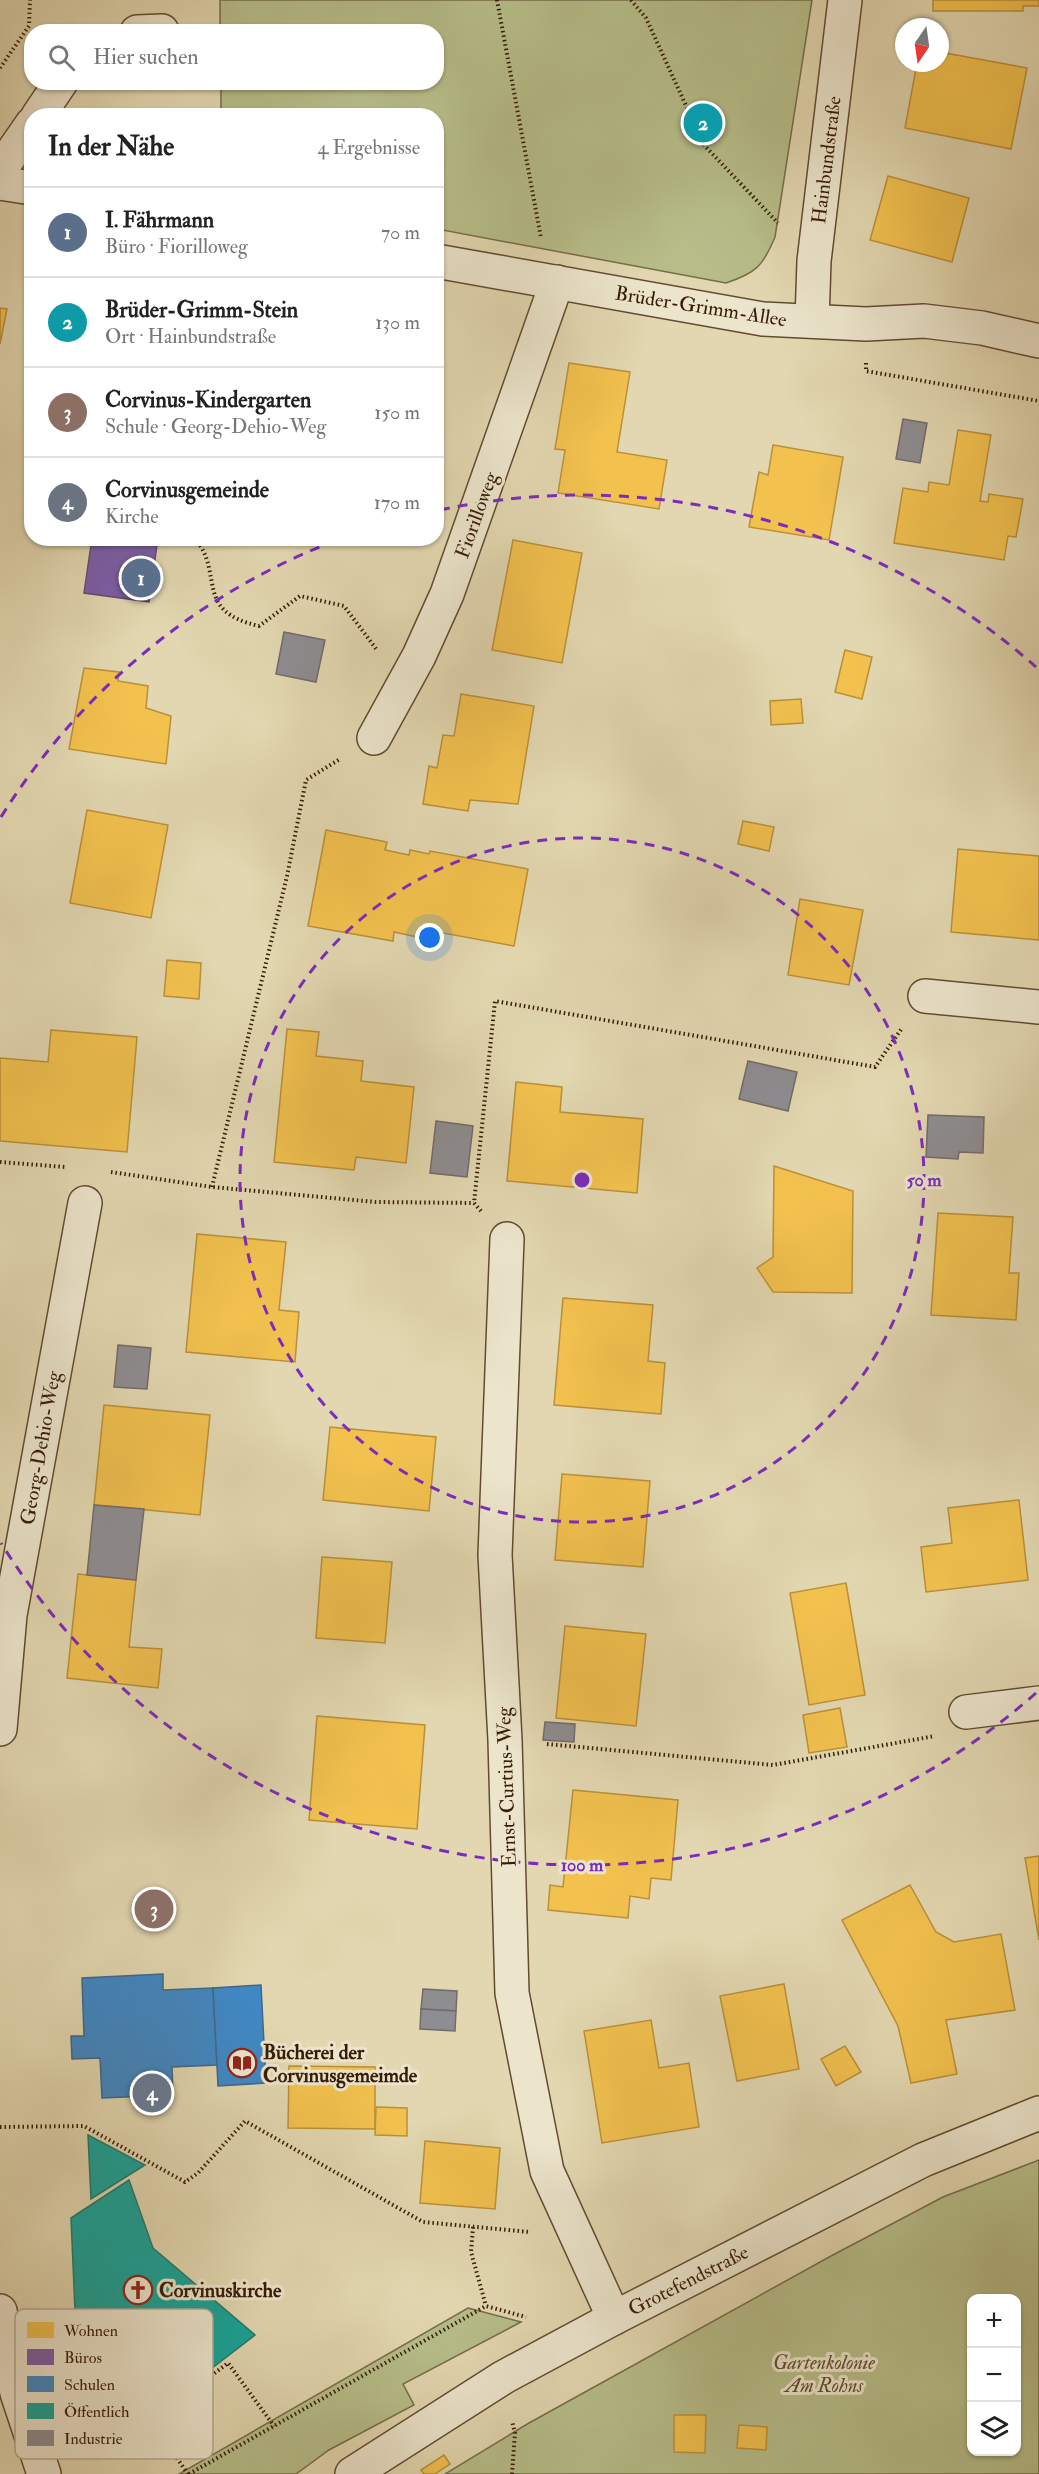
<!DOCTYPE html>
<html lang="de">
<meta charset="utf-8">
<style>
body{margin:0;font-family:"IM FELL Double Pica",serif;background:#f2f2f2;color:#222}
.controls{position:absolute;right:18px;bottom:18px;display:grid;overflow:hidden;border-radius:12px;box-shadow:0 2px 4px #0004}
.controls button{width:54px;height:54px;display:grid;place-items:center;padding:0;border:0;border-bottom:2px solid #e0e0e0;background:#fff;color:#222;font:30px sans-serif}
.compass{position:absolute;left:895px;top:18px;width:54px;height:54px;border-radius:50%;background:#fff;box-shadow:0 2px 4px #0004;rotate:193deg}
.you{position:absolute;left:430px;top:938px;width:21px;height:21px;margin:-15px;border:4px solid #fff;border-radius:50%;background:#1a73e8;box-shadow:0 0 0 9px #1a73e833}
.badge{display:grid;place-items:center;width:39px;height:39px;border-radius:50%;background:#0f766e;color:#fff;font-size:20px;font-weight:700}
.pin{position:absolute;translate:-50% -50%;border:3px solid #fff;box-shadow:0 2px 6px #0006}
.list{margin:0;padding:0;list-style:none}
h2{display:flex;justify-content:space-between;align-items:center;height:78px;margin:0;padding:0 24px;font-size:26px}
h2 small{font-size:20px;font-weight:400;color:#767676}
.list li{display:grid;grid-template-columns:39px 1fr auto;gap:18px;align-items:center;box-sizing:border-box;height:90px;padding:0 24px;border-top:2px solid #e0e0e0}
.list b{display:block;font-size:22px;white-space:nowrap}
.list p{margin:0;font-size:20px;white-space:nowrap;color:#767676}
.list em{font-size:20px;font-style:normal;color:#767676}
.icon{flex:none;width:33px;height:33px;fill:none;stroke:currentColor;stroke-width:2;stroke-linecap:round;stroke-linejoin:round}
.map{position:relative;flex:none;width:1039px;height:2474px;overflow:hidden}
.search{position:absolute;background:#fff;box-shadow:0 2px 4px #0004;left:24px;top:24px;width:420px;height:66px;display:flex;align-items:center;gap:15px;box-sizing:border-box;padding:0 21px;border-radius:24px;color:#767676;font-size:22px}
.panel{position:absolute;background:#fff;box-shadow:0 2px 4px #0004;left:24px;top:108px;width:420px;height:438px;border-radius:24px}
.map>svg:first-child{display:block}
.green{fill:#b6bd89;stroke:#766c48;stroke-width:1.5;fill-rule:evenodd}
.homes{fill:#f2c14e;stroke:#ba9038;stroke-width:1.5}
.offices{fill:#7b5ea7;stroke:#674a77;stroke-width:1.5}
.schools{fill:#3f88c5;stroke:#3d688c;stroke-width:1.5}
.public{fill:#17a398;stroke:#217a6c;stroke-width:1.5}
.industry{fill:#8d8d92;stroke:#736b68;stroke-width:1.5}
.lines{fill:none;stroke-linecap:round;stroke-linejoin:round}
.minor-casing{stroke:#624b30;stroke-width:36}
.path{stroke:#371c06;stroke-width:4;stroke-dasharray:1.5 3;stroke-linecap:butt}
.minor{stroke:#ece5cc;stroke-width:33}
.ring{fill:none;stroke:#7b2cbf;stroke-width:3;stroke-dasharray:10 8}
.labels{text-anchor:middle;stroke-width:6;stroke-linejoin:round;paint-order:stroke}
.street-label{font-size:20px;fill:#371c06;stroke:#ece5cc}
.poi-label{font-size:20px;font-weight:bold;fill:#371c06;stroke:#ece5cc;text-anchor:start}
.park-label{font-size:20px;font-style:italic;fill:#5d4c2d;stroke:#ece5cc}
.key{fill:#ece5cc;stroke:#b6a991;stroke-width:1.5}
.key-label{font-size:16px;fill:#371c06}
.centre{fill:#7b2cbf;stroke:#ece5cc;stroke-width:3}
.ring-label{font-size:18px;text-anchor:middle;font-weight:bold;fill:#7b2cbf;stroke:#ece5cc;stroke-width:6;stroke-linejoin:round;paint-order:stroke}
</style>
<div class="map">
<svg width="1039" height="2474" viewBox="0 0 1039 2474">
<rect width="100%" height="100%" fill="#e2d7b0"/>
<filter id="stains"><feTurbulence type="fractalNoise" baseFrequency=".00333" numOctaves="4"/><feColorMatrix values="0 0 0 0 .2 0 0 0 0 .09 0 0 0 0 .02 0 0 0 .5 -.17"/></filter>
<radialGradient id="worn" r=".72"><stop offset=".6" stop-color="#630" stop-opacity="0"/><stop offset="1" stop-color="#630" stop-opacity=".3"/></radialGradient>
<g class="green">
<path d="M220,0h592l-37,237c-12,29 -19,36 -49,46l-289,-54 -1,-113 -215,-1v-32l215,-1v-50l-216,-1z"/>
<path d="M1039,2160v314h-594l84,-51 302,-167 112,-59zM972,2298h44v154h-44z"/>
<polygon points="468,2308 521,2322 403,2384 414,2405 329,2450 296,2474 179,2474"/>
</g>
<g class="homes">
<polygon points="933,0 1039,0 1039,6 1023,6 1023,11 933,11"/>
<polygon points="940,52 1027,68 1011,149 905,128 917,63 940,63"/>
<polygon points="888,176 969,198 952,262 870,240"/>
<polygon points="0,308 7,309 0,344"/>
<polygon points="569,363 630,372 617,452 667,460 659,509 558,493 565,450 555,449"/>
<polygon points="958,430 991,435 980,501 988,502 989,494 1023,499 1016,537 1008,536 1004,560 894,543 903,488 928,492 929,482 949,485"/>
<polygon points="773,445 843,457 829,540 749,527 759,472 768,475"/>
<polygon points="513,540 582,553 562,663 492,650"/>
<polygon points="845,650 872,657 862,699 835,692"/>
<polygon points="84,668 119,672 118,681 148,686 146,708 171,716 166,764 69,749"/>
<polygon points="461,694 534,706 518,804 470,800 468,811 423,804 429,766 437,768 443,735 454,736"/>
<polygon points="801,699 803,723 771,725 770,701"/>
<polygon points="87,810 168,825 151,918 70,903"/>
<polygon points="743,821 774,827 769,851 738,844"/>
<polygon points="326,830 387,842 385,850 409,855 410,850 429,854 430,851 528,869 514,946 438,932 436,941 394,932 393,941 308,926"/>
<polygon points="958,849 1039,856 1039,940 951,932"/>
<polygon points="800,899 863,910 849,985 788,975"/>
<polygon points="167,960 201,963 199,999 164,996"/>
<polygon points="287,1029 319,1032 316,1056 363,1061 361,1081 414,1087 406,1163 356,1157 354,1170 274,1162"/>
<polygon points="51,1030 137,1037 127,1152 0,1141 0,1058 48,1062"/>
<polygon points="516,1082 562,1087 560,1112 643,1119 637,1193 507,1181"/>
<polygon points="774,1166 853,1191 852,1293 773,1292 757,1268 773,1257"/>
<polygon points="938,1213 1013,1217 1009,1273 1019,1273 1016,1320 931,1315"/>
<polygon points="197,1234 286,1242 279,1310 299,1312 295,1362 186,1352"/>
<polygon points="563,1298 653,1305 648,1361 665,1363 661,1414 554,1405"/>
<polygon points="104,1405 210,1415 200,1515 94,1505"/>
<polygon points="330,1427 436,1437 429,1511 323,1500"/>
<polygon points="562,1474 650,1481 643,1567 555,1560"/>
<polygon points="1019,1500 1028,1580 926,1592 921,1547 952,1543 948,1508"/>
<polygon points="322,1557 392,1562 385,1643 316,1638"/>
<polygon points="78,1574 136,1580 129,1647 162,1649 158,1688 67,1678"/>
<polygon points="846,1583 865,1695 809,1705 790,1593"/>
<polygon points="565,1626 646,1634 636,1726 556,1718"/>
<polygon points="840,1708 847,1747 809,1753 803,1715"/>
<polygon points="317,1716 425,1725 417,1829 309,1820"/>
<polygon points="573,1790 678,1800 671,1880 651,1878 649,1899 630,1896 628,1918 548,1910 550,1885 563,1887"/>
<polygon points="1039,1856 1039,1940 1025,1858"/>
<polygon points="910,1885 936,1932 954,1942 1001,1934 1015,2010 946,2020 957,2074 911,2083 898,2026 842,1920"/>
<polygon points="784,1984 799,2069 737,2081 720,1996"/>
<polygon points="651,2020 659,2068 689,2063 699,2127 602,2143 584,2031"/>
<polygon points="845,2046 861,2072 836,2086 821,2059"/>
<polygon points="289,2066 375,2067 375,2129 288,2128"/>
<polygon points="376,2107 407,2108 407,2136 375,2135"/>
<polygon points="425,2141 500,2148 495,2209 420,2203"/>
<polygon points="674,2415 706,2415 705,2453 674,2452"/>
<polygon points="739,2425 767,2427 766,2450 737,2448"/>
<polygon points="444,2455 450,2464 435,2474 424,2474 421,2470"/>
</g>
<polygon class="offices" points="92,538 158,538 149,602 84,593"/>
<g class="schools">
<polygon points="163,1974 163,1990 213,1988 217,2065 172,2067 173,2095 102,2098 100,2058 72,2059 71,2036 84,2036 82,1978"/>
<polygon points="261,1985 266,2083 218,2086 213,1988"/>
</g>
<g class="public">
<polygon points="88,2135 145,2165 91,2199"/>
<polygon points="129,2180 153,2248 255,2335 133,2429 76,2333 71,2218"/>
</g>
<g class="industry">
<polygon points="903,419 927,423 920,463 896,459"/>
<polygon points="284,632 325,640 316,682 276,674"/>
<polygon points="748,1061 797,1072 788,1111 739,1099"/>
<polygon points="928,1115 984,1117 983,1153 959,1152 958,1159 926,1157"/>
<polygon points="436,1121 473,1126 467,1177 430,1173"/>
<polygon points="118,1345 151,1348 147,1389 114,1387"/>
<polygon points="94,1505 144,1509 136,1580 87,1575"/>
<polygon points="545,1722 575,1724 574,1742 543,1740"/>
<polygon points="423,1989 457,1991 456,2011 421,2009"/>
<polygon points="421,2009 456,2011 455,2031 420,2029"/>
</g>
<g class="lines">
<g class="minor-casing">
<g id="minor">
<polyline points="137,32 162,31"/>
<polyline points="38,116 61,82"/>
<polyline points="0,170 32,124"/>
<polyline points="0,183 32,188"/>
<polyline points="436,261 763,319 866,324 924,321 982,328 1039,341"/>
<polyline points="812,321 814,261 845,0"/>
<polyline points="374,738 419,656 447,594 557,282"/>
<polyline points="925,996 1039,1007"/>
<polyline points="507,1239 495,1555 505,1740 512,1993 547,2171 614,2318"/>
<polyline points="966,1712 1039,1703"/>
<polyline points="0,1729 10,1615 85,1203"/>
<polyline points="0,2311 17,2393 44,2474"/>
<polyline points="352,2474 504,2377 614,2318 923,2160 1039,2113"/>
</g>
</g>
<g class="path">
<polyline points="497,0 541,238"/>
<polyline points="631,0 646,18 704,145 778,223"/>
<polyline points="0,68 29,26 30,0"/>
<polyline points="866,363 866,371 1039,401"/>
<path d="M195,538c30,37 -2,73 64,88l41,-30 44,10 33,44"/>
<polyline points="0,1162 65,1167"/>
<polyline points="111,1172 212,1187 376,1202 474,1203"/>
<polyline points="212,1187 287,876 306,780 340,759"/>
<polyline points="481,1211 474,1203 495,1001 875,1067 902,1028"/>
<polyline points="547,1744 773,1765 935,1736"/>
<polyline points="0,2127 84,2126 185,2182 198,2173 245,2121 423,2222 530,2232"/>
<polyline points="473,2227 471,2252 486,2306"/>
<polyline points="188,2474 151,2421 228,2363 274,2426"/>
<polyline points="189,2474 486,2306 526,2317"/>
<polyline points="512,2474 515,2433 512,2421"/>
</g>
<use href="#minor" class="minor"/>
</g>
<g class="ring">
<circle cx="582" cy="1180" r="342"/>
<path d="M1036 1693A685 685 0 0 1 1 1543M1 817A685 685 0 0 1 337 540M440 510A685 685 0 0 1 1036 667"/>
</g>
<defs>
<g id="library-ring" transform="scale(1.5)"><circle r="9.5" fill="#ece5cc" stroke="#8f2418" stroke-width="1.5"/><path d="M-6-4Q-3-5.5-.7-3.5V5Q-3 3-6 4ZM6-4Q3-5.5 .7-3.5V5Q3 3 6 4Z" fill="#8f2418"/></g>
<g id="church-ring" transform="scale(1.5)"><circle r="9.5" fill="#ece5cc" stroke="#8f2418" stroke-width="1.5"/><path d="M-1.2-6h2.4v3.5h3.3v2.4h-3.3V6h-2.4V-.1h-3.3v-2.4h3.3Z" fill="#8f2418"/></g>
</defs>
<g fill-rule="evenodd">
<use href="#library-ring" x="242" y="2063"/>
<use href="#church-ring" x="138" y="2290"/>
</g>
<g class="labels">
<g class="street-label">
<text transform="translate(826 160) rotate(-83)" y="7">Hainbundstraße</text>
<text transform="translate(701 306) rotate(9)" y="7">Brüder-Grimm-Allee</text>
<text transform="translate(476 515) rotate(-70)" y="7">Fiorilloweg</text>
<text transform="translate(40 1448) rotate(-80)" y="7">Georg-Dehio-Weg</text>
<text transform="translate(506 1787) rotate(-92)" y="7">Ernst-Curtius-Weg</text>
<text transform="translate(688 2280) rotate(-27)" y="7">Grotefendstraße</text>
</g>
<g class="poi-label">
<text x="263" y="2059">Bücherei der<tspan x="263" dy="23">Corvinusgemeimde</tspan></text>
<text x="159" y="2297">Corvinuskirche</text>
</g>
<g class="park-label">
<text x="824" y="2369">Gartenkolonie<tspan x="824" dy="23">Am Rohns</tspan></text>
</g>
</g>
<rect x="15" y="2309" width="198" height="150" rx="9" class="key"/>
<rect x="27" y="2322" width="27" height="16" fill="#f2c14e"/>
<rect x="27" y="2349" width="27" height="16" fill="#7b5ea7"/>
<rect x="27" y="2376" width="27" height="16" fill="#3f88c5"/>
<rect x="27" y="2403" width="27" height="16" fill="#17a398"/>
<rect x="27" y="2430" width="27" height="16" fill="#8d8d92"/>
<g class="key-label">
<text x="64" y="2336">Wohnen</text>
<text x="64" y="2363">Büros</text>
<text x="64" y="2390">Schulen</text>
<text x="64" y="2417">Öffentlich</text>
<text x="64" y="2444">Industrie</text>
</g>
<circle cx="582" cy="1180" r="9" class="centre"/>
<g class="ring-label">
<text x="924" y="1186">50 m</text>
<text x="582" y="1871">100 m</text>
</g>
<rect width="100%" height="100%" filter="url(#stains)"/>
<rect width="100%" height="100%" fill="url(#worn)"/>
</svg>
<div class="controls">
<button>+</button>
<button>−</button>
<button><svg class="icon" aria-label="layers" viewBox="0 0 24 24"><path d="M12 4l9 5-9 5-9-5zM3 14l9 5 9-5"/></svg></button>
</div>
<svg class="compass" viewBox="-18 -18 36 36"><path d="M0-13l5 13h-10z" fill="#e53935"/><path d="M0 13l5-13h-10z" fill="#767676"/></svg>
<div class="you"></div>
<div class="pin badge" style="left:141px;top:578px;background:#5c6f8a">1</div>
<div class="pin badge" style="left:703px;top:123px;background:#0f9aa8">2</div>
<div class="pin badge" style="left:154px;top:1909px;background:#8d6e63">3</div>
<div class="pin badge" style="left:152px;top:2093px;background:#6b7280">4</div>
<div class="search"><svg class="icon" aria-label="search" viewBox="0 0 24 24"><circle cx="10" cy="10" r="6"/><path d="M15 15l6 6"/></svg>Hier suchen</div>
<section class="panel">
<h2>In der Nähe<small>4 Ergebnisse</small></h2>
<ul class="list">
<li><span class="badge" style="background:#5c6f8a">1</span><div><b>I. Fährmann</b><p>Büro · Fiorilloweg</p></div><em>70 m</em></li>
<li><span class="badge" style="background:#0f9aa8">2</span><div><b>Brüder-Grimm-Stein</b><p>Ort · Hainbundstraße</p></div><em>130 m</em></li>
<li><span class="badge" style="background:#8d6e63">3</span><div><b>Corvinus-Kindergarten</b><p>Schule · Georg-Dehio-Weg</p></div><em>150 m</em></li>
<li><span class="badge" style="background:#6b7280">4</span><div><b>Corvinusgemeinde</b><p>Kirche</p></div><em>170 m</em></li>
</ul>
</section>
</div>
